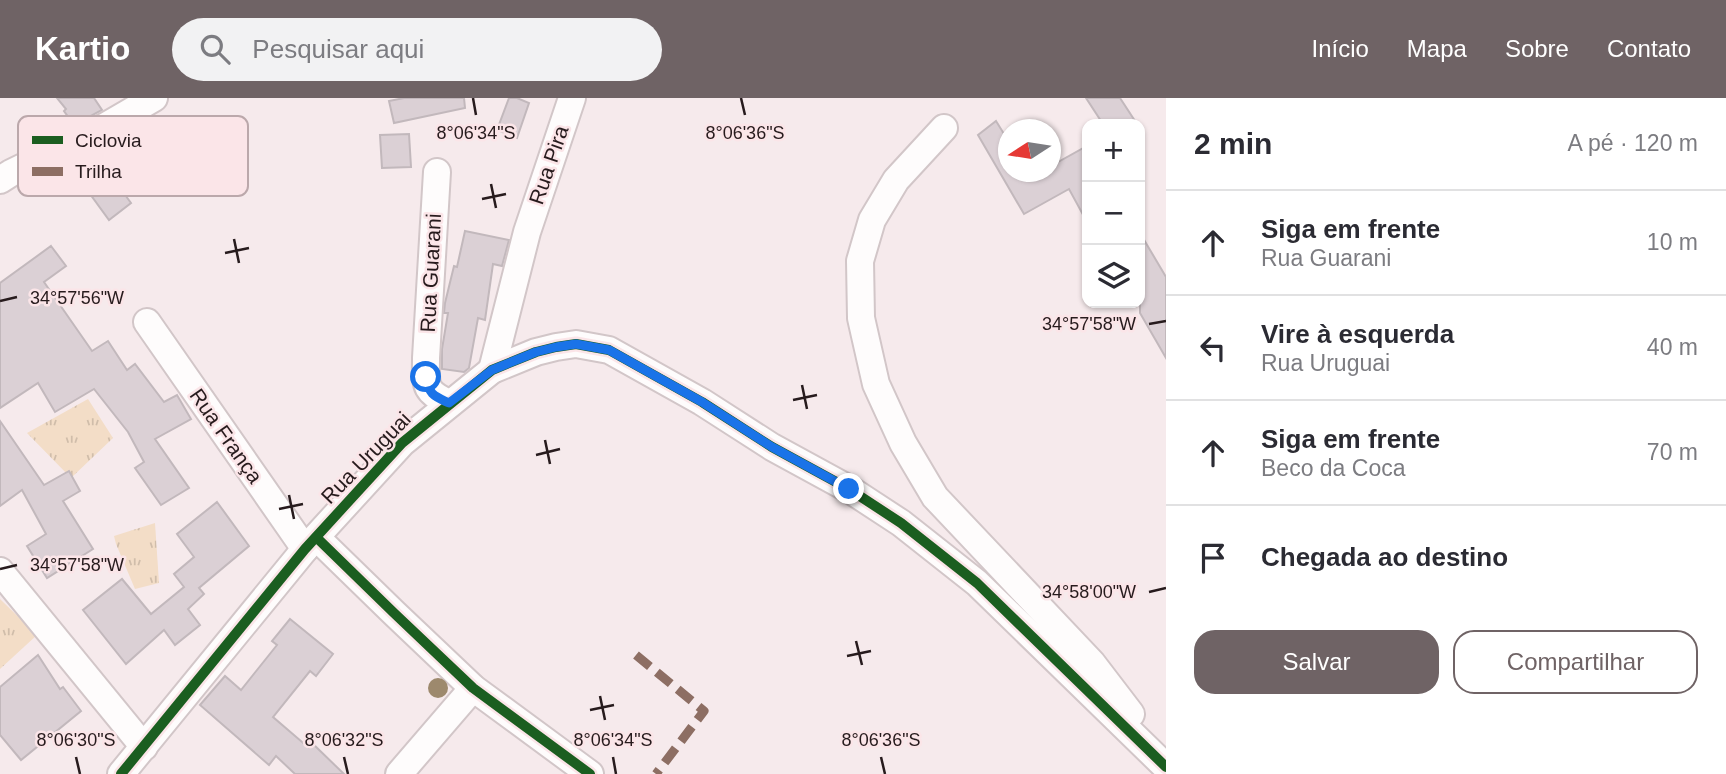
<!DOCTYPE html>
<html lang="pt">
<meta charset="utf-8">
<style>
body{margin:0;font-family:Helvetica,sans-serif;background:#f2f2f3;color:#2b2b33}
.controls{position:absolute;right:21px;top:21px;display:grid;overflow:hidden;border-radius:14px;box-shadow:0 2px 5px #0004}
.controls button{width:63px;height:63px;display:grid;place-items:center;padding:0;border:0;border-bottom:2px solid #e1e1e2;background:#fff;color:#2b2b33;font:35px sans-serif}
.compass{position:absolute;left:998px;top:21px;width:63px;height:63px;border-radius:50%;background:#fff;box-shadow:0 2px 5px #0004;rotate:258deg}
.stop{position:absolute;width:21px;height:21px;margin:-16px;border:5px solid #1a73e8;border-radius:50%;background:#fff}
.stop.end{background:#1a73e8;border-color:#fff;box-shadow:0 2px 7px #0008}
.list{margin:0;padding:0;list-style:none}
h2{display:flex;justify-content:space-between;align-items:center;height:91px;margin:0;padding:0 28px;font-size:30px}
h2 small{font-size:23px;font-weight:400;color:#7c7c81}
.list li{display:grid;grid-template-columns:46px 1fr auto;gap:21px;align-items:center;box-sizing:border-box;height:105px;padding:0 28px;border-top:2px solid #e1e1e2}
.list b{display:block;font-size:26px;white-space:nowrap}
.list p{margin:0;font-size:23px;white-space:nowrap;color:#7c7c81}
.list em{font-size:23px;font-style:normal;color:#7c7c81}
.actions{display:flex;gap:14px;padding:21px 28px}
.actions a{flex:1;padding:16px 0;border:2px solid #6f6365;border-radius:21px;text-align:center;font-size:24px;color:#6f6365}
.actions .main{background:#6f6365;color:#fff}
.icon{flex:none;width:38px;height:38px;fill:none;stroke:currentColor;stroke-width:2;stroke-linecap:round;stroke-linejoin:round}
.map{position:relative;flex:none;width:1166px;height:676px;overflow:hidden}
header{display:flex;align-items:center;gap:42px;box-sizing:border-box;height:98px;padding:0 35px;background:#6f6365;color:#fff}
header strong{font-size:33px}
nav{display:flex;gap:38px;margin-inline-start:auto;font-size:24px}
.search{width:490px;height:63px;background:#f2f2f3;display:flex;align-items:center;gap:18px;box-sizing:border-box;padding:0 24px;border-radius:38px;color:#7c7c81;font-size:26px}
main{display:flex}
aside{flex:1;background:#fff}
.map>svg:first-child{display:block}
.grass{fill:url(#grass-tufts)}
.building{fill:#dbd0d5;stroke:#c2b8bc;stroke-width:2}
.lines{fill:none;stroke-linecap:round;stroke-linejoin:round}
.street-casing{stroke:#d2c6c8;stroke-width:30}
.street{stroke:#fefcfc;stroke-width:26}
.quiet{stroke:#8d6e63;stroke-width:9;stroke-dasharray:18 9;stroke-linecap:butt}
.cycleway-casing{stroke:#fbe5e8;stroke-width:15}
.cycleway{stroke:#1b5e20;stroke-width:10}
.tree{fill:#9d896d}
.route{stroke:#1a73e8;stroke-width:9}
.ticks{fill:none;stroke:#271b1d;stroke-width:2.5}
.labels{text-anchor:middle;stroke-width:5;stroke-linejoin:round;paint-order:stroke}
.street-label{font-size:21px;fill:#271b1d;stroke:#fbe5e8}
.key{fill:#fbe5e8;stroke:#bba8ab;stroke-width:2}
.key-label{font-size:19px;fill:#271b1d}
.ticks-label{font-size:18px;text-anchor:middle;fill:#271b1d;stroke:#fbe5e8;stroke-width:5;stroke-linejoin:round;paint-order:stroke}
</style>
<header>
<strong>Kartio</strong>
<div class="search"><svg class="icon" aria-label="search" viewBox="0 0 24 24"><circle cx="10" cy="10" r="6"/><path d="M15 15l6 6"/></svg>Pesquisar aqui</div>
<nav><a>Início</a><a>Mapa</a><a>Sobre</a><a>Contato</a></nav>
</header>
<main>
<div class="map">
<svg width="1166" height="676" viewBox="0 0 1166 676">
<defs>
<pattern id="grass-tufts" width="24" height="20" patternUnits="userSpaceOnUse" patternTransform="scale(1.75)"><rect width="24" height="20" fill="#f3ddc7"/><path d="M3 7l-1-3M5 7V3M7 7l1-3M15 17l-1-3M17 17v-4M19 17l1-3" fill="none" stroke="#d0bdaa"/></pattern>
</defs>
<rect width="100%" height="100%" fill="#f6eaec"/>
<g class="grass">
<polygon points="88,301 113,340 71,380 27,335"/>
<polygon points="155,425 159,485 135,491 116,446 114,438"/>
<polygon points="0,501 37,537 0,571"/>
</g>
<g class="building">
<polygon points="57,0 94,0 102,12 74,27 64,13 66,11"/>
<polygon points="404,0 464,0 465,10 394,25 389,3"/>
<polygon points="509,0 517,0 529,5 517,40 497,32"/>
<polygon points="1086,0 1120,0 1137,26 1103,26"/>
<polygon points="996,23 1009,44 1009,74 1051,74 1051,68 1087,48 1087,124 1069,91 1024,116 978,37"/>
<polygon points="409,36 411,69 382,70 380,37"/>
<polygon points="104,68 131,105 109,122 82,85"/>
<polygon points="465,133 509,142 502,168 493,166 485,222 478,220 469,270 464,274 442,271 442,251 448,215 444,215 445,205 454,168 457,169"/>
<polygon points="1140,135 1166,179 1166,260 1140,215"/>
<polygon points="51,148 66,168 44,184 92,253 108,243 127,272 135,266 164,304 177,297 191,321 155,341 189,390 161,407 135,370 144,364 128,334 94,291 55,314 38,285 0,310 0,185"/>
<polygon points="0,323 44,387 69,373 80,393 63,403 93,451 47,480 27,448 46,436 22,392 0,408"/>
<polygon points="217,404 249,448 199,490 204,496 188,511 200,527 175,547 164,532 126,566 83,512 122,481 151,516 184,489 174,476 194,459 177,436"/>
<polygon points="290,521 333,556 316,578 310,573 273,619 309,650 313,646 344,676 295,676 276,658 269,667 200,607 225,578 241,592 277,547 272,543"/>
<polygon points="38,557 60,591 63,589 81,613 21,662 0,637 0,589"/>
</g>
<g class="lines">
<g class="street-casing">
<g id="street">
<polyline points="944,30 896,82 872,122 860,163 861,220 876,286 903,345 935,399 1092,565 1131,616"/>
<path d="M437,74l-11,186c0,27 -3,33 23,45"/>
<polyline points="0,82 11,75 99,32 154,0"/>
<polyline points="147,224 305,451"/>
<polyline points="492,272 527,134 572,0"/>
<polyline points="317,440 394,515 473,590 590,676"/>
<polyline points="0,473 144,649"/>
<polyline points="121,676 305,451 402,345 492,272 536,254 556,249 576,246 609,252 702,304 772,349 849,391 901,425 977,485 1166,669"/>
<polyline points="399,676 473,590"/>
</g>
</g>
<use href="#street" class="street"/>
<polyline class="quiet" points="636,557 704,613 656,676"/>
<g class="cycleway-casing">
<g id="cycleway">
<polyline points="317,440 394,515 473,590 590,676"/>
<polyline points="121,676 305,451 402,345 492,272 536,254 556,249 576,246 609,252 702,304 772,349 849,391 901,425 977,485 1166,669"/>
</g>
</g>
<use href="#cycleway" class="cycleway"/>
</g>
<circle class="tree" cx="438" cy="590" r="10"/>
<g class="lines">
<path class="route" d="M426,279c3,18 8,19 23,26l43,-33 44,-18 20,-5 20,-3 33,6 93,52 70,45 77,42"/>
</g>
<path class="ticks" d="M473,0l3,17M741,0l4,17M491,86l5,24M482,101l24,-5M234,141l5,24M225,155l24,-5M0,203l17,-4M1149,226l17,-3M802,287l5,24M793,302l24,-5M545,342l5,24M536,357l24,-6M289,397l5,24M279,411l24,-5M0,471l17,-4M1149,494l17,-4M856,543l6,24M847,558l24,-5M600,598l5,24M590,612l24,-5M76,659l4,17M344,659l4,17M613,659l3,17M881,659l4,17"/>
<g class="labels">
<g class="street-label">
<text transform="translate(549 67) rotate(-71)" y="7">Rua Pira</text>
<text transform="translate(431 175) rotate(-87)" y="7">Rua Guarani</text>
<text transform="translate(226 338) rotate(55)" y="7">Rua França</text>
<text transform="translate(366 360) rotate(-46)" y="7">Rua Uruguai</text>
</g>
</g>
<rect x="18" y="18" width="230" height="80" rx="10" class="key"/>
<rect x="32" y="38" width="31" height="8" fill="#1b5e20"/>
<rect x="32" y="69" width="31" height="9" fill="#8d6e63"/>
<g class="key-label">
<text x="75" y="49">Ciclovia</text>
<text x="75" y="80">Trilha</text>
</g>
<g class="ticks-label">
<text x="476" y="41">8°06'34"S</text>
<text x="745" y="41">8°06'36"S</text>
<text x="77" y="206">34°57'56"W</text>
<text x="1089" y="232">34°57'58"W</text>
<text x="77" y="473">34°57'58"W</text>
<text x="1089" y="500">34°58'00"W</text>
<text x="76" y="648">8°06'30"S</text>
<text x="344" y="648">8°06'32"S</text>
<text x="613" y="648">8°06'34"S</text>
<text x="881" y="648">8°06'36"S</text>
</g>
</svg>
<div class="controls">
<button>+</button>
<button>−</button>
<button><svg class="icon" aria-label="layers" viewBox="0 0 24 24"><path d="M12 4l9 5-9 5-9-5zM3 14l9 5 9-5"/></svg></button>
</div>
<svg class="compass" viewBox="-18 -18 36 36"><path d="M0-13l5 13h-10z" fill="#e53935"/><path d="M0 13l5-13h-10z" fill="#7c7c81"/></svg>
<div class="stop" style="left:426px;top:279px"></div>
<div class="stop end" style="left:849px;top:391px"></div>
</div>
<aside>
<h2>2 min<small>A pé · 120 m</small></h2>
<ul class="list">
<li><svg class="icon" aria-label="ahead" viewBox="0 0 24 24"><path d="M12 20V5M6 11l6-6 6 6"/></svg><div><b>Siga em frente</b><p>Rua Guarani</p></div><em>10 m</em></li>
<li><svg class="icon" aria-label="left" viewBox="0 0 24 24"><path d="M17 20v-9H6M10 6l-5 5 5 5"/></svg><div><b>Vire à esquerda</b><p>Rua Uruguai</p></div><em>40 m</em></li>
<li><svg class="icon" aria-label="ahead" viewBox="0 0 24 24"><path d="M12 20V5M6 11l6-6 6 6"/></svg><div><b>Siga em frente</b><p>Beco da Coca</p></div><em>70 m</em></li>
<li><svg class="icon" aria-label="arrive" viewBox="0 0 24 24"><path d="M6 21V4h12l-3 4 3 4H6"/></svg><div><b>Chegada ao destino</b></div></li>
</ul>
<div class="actions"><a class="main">Salvar</a><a>Compartilhar</a></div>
</aside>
</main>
